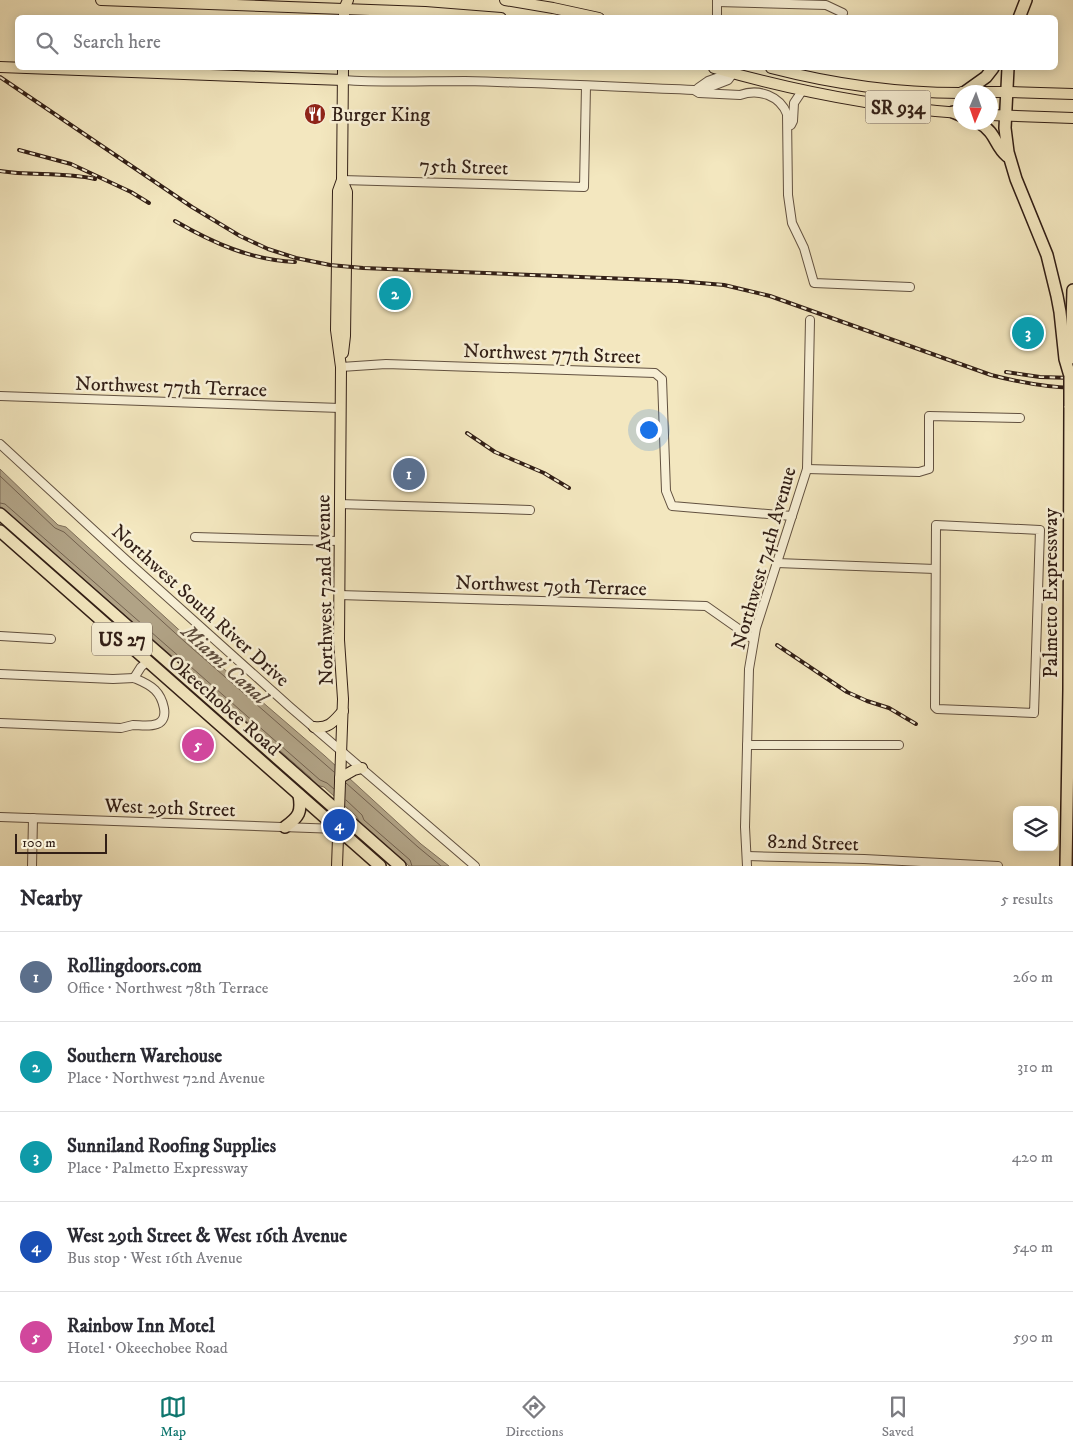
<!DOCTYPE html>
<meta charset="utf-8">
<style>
body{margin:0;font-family:"IM FELL DW Pica",serif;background:#f7f7f7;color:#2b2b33}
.controls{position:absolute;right:15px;bottom:15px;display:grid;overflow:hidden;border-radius:8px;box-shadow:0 2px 12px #0003}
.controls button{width:45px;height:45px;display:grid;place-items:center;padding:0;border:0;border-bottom:1px solid #e1e1e2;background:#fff;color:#2b2b33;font:25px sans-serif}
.compass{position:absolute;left:953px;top:85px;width:45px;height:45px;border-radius:50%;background:#fff;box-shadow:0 2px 12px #0003;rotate:182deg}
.scale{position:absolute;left:15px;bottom:12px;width:92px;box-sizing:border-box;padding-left:5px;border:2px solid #321f16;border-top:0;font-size:14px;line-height:18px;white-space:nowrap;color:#321f16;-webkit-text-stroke:4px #f7efd5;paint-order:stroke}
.you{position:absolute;left:648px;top:429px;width:18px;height:18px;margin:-12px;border:4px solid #fff;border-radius:50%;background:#1a73e8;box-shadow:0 0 0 8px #1a73e833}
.badge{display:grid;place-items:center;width:32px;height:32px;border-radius:50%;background:#0f766e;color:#fff;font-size:16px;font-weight:700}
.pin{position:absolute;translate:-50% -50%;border:2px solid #fff;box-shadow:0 1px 5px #0006}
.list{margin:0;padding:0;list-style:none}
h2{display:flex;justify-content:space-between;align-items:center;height:65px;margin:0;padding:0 20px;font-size:21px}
h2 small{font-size:16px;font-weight:400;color:#7c7c81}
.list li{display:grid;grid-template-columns:32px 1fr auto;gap:15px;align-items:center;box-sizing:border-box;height:90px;padding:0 20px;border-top:1px solid #e1e1e2}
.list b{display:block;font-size:19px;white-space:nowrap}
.list p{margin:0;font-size:16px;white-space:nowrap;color:#7c7c81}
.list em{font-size:16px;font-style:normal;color:#7c7c81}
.icon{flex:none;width:28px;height:28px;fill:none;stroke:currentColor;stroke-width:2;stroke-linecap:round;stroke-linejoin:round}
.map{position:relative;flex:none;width:1073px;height:866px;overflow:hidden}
.search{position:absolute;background:#fff;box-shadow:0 2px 12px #0003;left:15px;right:15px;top:15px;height:55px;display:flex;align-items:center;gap:12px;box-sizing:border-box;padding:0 18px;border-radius:8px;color:#7c7c81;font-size:19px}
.sheet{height:515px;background:#fff}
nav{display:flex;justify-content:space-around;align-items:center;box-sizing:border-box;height:70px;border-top:1px solid #e1e1e2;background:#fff;font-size:14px;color:#7c7c81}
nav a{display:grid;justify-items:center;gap:2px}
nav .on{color:#0f766e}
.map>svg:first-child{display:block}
.water{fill:#b1a386;stroke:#7e6e59}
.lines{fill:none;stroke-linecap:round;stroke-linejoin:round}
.shore{stroke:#72614e;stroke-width:1}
.minor-casing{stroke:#625140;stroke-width:10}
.major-casing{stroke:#321f16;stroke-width:12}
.highway-casing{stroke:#321f16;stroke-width:14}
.minor{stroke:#f7efd5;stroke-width:8}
.major{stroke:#f3e7bf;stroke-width:10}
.highway{stroke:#f3e7bf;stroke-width:11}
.rail-casing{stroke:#321f16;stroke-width:4}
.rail{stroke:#f7efd5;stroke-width:2;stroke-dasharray:5.5;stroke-linecap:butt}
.highway-bridge-casing{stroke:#321f16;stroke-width:14;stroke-linecap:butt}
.highway-bridge{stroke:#f3e7bf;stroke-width:11}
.labels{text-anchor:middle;stroke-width:5;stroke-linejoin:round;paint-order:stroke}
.shield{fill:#f7efd5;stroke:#6d5d4f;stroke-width:1}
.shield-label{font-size:19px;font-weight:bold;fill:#321f16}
.poi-label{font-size:20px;fill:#321f16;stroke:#f7efd5;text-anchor:start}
.street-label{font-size:20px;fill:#321f16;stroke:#f7efd5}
.water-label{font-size:21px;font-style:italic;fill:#5e4d3d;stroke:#f7efd5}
</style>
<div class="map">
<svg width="1073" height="866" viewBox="0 0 1073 866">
<rect width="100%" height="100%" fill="#f3e7bf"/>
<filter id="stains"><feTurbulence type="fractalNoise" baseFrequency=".004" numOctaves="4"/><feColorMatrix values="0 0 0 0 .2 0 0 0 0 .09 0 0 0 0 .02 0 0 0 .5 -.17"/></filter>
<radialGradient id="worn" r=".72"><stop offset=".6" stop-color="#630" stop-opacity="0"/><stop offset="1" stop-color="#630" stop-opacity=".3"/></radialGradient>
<polygon class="water" points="0,469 58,525 66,527 188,638 325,756 421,844 449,866 409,866 358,821 358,819 356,816 324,787 316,785 310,777 0,506"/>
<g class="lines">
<g class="shore">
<polyline points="0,476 55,528 64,532 185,642 334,772"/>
<polyline points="0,503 5,504 320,780 327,783 334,789"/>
<polyline points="346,783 418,847 441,866"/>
<polyline points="346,800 362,815 364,820 410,860 412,866"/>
</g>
<g class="minor-casing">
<g id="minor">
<polyline points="717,2 826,5 843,13"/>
<polyline points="717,18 717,0"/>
<path d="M343,80c41,3 81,1 122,1 77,2 153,6 229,9l5,3 41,2c19,-7 40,1 47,19l1,81 4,28 12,25 10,35 96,4"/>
<polyline points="698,88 708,81 730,73"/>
<polyline points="697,90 710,87 728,80 737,68"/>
<polyline points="791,125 793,121 794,103 802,91"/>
<polyline points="342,180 584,187 586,86"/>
<polyline points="341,367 386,364 655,373 662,379 666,491 672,506 792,516"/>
<polyline points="0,396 340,408"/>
<polyline points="0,444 125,559 290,707 475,866"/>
<polyline points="807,469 919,472 929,469 929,416 1020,418"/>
<polyline points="339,504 530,510"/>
<polygon points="936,525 1040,530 1034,713 937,709 935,707"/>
<polyline points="195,537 339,541"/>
<polyline points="777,563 935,569"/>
<polyline points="339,595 706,606 753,639"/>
<polyline points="0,636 51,639"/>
<polyline points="0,674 113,679 134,678"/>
<polyline points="134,678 141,667 147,662"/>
<path d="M0,723l121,5c4,-1 8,-2 12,-3 7,0 16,2 24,-1 14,-5 5,-27 -2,-34 -6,-6 -14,-9 -21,-12"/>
<polyline points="747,745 899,745"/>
<polyline points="0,817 338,829"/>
<polyline points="747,856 864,859 998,866"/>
<polyline points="32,866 33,818"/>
<polyline points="747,866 745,827 749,669 756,628 807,469 810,320"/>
</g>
</g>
<g class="major-casing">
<g id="major">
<polyline points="101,0 425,12 501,18"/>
<polyline points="505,0 553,8 599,18"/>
<polyline points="344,18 344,9 348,0"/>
<polyline points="0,67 343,80"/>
<path d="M714,68c81,23 162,39 246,45"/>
<path d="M771,68c62,16 125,25 189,25"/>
<polyline points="962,92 1008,92 1073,94"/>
<polyline points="990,115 1073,118"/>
<polyline points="343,353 345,336 347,192 342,180 343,68"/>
<path d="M314,727c15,2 20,-6 29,-16"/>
<polyline points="340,778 354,770 362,768"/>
<polyline points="337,866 343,699 339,640 341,367 336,330 338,191 342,180"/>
</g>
</g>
<g class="highway-casing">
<g id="highway">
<polyline points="1019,18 1026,0"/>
<polyline points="1008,68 1005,128 1008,152 1016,179 1047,255 1057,296 1060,312 1065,359 1070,376"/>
<polyline points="965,92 986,77 993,68"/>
<polyline points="953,112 960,115"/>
<path d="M978,122c19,11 16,23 29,34"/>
<polyline points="1071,358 1073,290"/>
<polyline points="0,514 400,866"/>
<polyline points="0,531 380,866"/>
<path d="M285,827c14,-10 17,-15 14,-32"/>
<polyline points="1066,866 1069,690 1070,406"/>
</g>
</g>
<use href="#minor" class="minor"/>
<use href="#major" class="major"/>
<use href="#highway" class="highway"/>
<g class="rail-casing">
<g id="rail">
<path d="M0,77l192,130 48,29 28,13 28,9 34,7 33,3 314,13 47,4 46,11 221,79c27,7 54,12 82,13"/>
<polyline points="19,150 71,164 131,192 149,203"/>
<path d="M0,171c31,5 63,1 95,8"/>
<path d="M175,221c38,22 76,39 120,41"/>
<polyline points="1006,372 1040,377 1073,378"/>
<polyline points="467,433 495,452 544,473 569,488"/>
<polyline points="777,645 847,692 867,701 889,708 916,724"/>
</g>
</g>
<use href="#rail" class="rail"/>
<g class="highway-bridge-casing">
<polyline id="highway-bridge" points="1070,406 1070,376"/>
</g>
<use href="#highway-bridge" class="highway-bridge"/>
</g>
<defs>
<g id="restaurant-disc" transform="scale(1.125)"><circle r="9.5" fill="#8f2418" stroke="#f7efd5"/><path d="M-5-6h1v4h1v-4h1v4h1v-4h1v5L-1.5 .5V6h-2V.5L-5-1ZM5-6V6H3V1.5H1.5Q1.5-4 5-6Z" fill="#fff"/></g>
</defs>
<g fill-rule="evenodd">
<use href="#restaurant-disc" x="315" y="114"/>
</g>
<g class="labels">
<g class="shield">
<rect x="865.5" y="90.5" width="65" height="33" rx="4"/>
<rect x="92" y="622.5" width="60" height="33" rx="4"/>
</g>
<g class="shield-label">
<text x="898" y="114">SR 934</text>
<text x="122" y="646">US 27</text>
</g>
<g class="poi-label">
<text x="331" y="121">Burger King</text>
</g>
<g class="street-label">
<text transform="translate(464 166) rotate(2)" y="7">75th Street</text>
<text transform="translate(552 353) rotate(2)" y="7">Northwest 77th Street</text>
<text transform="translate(171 386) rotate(2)" y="7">Northwest 77th Terrace</text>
<text transform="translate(763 558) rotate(-74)" y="7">Northwest 74th Avenue</text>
<text transform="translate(551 585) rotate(2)" y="7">Northwest 79th Terrace</text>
<text transform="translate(324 590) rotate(-91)" y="7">Northwest 72nd Avenue</text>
<text transform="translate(1050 593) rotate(-90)" y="7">Palmetto Expressway</text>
<text transform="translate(201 605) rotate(42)" y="7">Northwest South River Drive</text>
<text transform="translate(225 705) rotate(41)" y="7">Okeechobee Road</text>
<text transform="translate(170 807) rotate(2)" y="7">West 29th Street</text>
<text transform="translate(813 842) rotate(2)" y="7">82nd Street</text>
</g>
<g class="water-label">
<text transform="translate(225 664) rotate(42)" y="7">Miami Canal</text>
</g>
</g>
<rect width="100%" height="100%" filter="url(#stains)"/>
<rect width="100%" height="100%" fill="url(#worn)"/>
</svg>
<div class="controls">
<button><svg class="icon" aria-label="layers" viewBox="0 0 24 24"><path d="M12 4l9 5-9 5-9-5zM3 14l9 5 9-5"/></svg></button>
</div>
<svg class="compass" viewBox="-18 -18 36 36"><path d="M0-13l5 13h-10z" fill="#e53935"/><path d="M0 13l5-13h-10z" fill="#7c7c81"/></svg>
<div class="scale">100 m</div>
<div class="you"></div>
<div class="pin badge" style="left:409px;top:474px;background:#5c6f8a">1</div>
<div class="pin badge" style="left:395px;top:294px;background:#0f9aa8">2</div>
<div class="pin badge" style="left:1028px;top:333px;background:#0f9aa8">3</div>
<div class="pin badge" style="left:339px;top:825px;background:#1a4fb4">4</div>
<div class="pin badge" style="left:198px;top:745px;background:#d1479c">5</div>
<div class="search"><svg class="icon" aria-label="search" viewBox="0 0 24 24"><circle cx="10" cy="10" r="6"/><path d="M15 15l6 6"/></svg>Search here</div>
</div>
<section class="sheet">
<h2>Nearby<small>5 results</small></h2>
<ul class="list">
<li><span class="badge" style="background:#5c6f8a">1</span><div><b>Rollingdoors.com</b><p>Office · Northwest 78th Terrace</p></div><em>260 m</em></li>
<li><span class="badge" style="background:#0f9aa8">2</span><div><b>Southern Warehouse</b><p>Place · Northwest 72nd Avenue</p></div><em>310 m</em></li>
<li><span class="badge" style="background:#0f9aa8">3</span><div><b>Sunniland Roofing Supplies</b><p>Place · Palmetto Expressway</p></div><em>420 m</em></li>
<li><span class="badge" style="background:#1a4fb4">4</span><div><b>West 29th Street &amp; West 16th Avenue</b><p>Bus stop · West 16th Avenue</p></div><em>540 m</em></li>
<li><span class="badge" style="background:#d1479c">5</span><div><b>Rainbow Inn Motel</b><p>Hotel · Okeechobee Road</p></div><em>590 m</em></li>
</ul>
</section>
<nav>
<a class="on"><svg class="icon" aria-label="map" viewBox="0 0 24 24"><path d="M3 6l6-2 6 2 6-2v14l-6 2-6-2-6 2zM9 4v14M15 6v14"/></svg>Map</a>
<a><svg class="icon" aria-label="directions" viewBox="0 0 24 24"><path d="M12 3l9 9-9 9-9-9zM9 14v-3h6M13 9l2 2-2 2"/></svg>Directions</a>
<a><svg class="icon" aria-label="saved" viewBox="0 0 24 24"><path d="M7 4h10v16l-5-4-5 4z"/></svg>Saved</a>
</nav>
